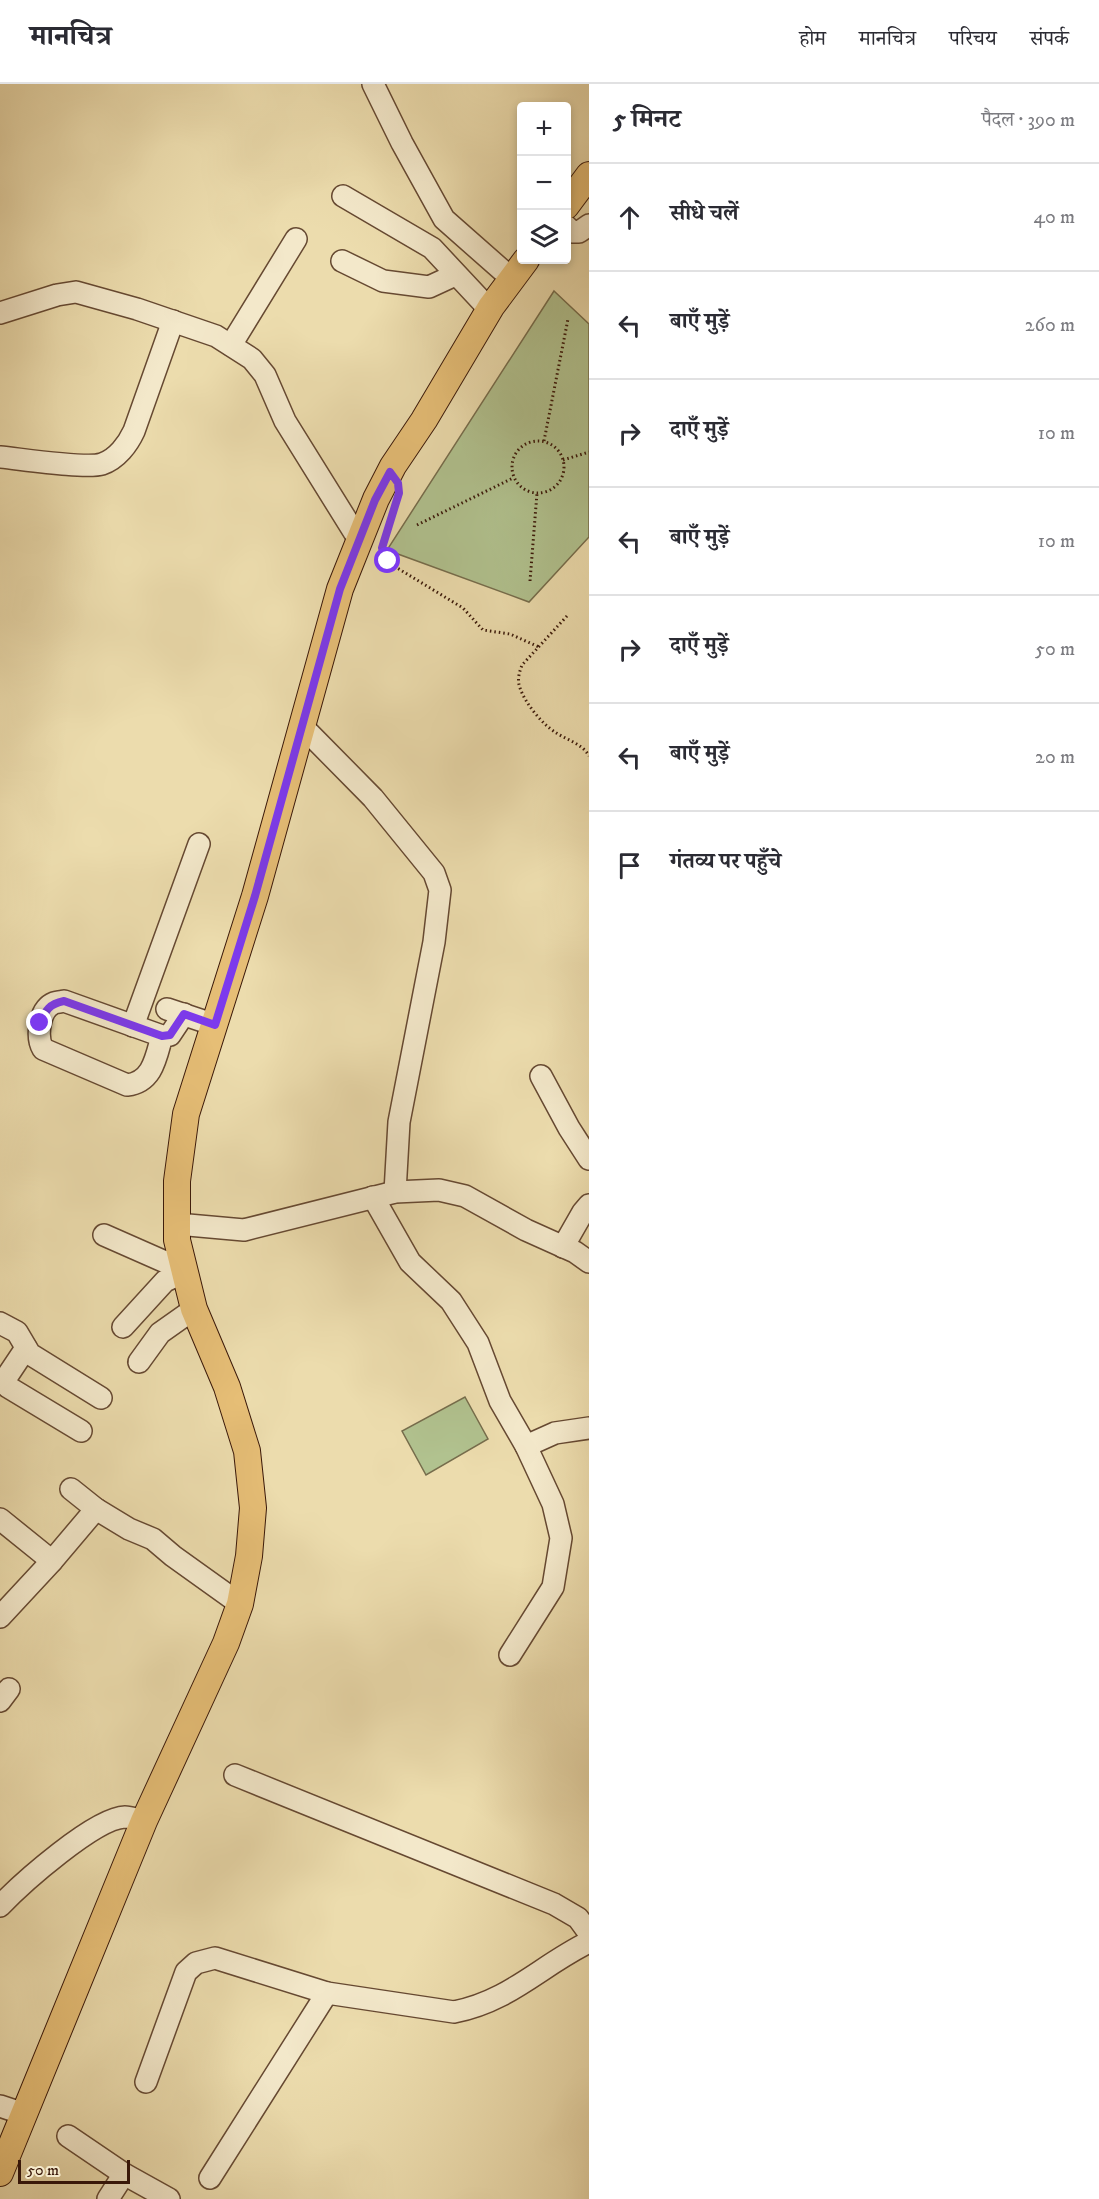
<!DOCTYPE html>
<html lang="hi">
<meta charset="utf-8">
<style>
body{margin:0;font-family:"IM FELL DW Pica","Noto Serif Devanagari",serif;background:#f7f7f7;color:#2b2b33}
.controls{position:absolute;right:18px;top:18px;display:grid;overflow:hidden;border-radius:6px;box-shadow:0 3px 9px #0003}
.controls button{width:54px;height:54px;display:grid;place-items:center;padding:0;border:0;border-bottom:2px solid #e1e1e2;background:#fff;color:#2b2b33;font:30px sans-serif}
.scale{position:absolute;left:18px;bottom:15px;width:112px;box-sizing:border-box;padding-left:6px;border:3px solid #3a1809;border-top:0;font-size:16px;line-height:21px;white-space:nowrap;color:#3a1809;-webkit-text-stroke:4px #f3e8ca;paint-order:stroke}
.stop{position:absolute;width:18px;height:18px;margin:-14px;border:4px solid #7c3aed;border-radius:50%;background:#fff}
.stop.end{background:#7c3aed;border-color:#fff;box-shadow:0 2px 6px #0008}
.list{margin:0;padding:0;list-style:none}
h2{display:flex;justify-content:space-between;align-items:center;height:78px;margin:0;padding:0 24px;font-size:26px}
h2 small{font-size:20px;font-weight:400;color:#7c7c81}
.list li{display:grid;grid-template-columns:39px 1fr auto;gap:18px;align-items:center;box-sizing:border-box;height:108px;padding:0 24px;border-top:2px solid #e1e1e2}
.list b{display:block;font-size:22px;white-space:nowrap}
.list em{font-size:20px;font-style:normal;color:#7c7c81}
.icon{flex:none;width:33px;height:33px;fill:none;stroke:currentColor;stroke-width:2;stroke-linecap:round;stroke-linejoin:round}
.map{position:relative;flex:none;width:589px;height:2115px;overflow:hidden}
header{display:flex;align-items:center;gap:36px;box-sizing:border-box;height:84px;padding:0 30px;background:#fff;border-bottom:2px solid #e1e1e2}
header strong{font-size:28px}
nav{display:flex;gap:33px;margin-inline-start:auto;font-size:21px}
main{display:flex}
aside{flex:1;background:#fff}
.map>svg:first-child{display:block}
.green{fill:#b1c28f;stroke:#766d4c;stroke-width:1.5}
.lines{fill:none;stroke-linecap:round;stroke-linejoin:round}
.minor-casing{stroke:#664932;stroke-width:24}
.major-casing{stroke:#3a1809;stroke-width:28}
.path{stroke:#3a1809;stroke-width:3;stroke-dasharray:1.5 3;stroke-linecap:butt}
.minor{stroke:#f3e8ca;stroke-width:21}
.major{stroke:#e6be76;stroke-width:26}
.route{stroke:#7c3aed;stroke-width:8}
</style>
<header>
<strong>मानचित्र</strong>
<nav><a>होम</a><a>मानचित्र</a><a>परिचय</a><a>संपर्क</a></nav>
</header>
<main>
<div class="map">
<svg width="589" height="2115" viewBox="0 0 589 2115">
<rect width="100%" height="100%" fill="#ecdcad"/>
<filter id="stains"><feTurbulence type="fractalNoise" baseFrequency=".00333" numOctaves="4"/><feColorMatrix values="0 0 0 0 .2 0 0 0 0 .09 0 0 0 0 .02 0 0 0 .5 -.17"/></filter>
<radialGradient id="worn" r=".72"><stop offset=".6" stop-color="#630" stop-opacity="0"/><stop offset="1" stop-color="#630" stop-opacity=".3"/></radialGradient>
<g class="green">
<polygon points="554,207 589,240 589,453 529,518 387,466"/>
<polygon points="465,1313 488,1355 426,1391 402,1347"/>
</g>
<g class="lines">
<g class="minor-casing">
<g id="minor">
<polyline points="373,0 402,59 444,135 512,195"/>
<polyline points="343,112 432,164 489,225"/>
<polyline points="566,142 572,148 579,148 589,141"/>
<polyline points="342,177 383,197 429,203 455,191"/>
<polyline points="0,229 57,211 76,208 137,225 216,252 252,275 265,291 285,337 359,456"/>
<polyline points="231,261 296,155"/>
<path d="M0,373c21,2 86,12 102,7 15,-5 26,-20 32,-33l39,-110"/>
<polyline points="302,642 373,714 434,789 440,806 434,858 399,1038 395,1108"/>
<polyline points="167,925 215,941"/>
<polyline points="133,942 199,760"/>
<path d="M162,952c-6,21 -9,46 -35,49l-84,-36c-7,-12 -4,-40 11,-46 3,-1 7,-1 10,-2l98,35 8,-1 14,-21"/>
<polyline points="541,992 569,1044 589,1075"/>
<polyline points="373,1113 410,1178 451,1217 478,1259 500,1317 526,1362 553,1420 561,1454 553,1503 510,1571"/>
<polyline points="177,1140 244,1146 395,1108 439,1106 465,1112 526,1146 575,1168 589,1178"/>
<polyline points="104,1151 163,1177 183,1180"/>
<polyline points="563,1163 583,1128 589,1121"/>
<polyline points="0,1239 17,1248 30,1270 101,1314"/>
<polyline points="123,1243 165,1197 185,1188"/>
<polyline points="26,1264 6,1294 8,1303 81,1347"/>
<polyline points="139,1278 160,1249 194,1225"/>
<polyline points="526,1362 555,1349 589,1344"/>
<polyline points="71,1405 96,1425 129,1445 153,1455 173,1472 240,1520"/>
<polyline points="0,1435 52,1477"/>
<polyline points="0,1533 52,1477 96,1425"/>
<polyline points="0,1617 9,1605"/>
<polyline points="235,1691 554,1820 578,1834 589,1849"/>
<path d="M0,1822c22,-23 95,-88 125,-89 6,0 13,3 19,4"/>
<path d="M146,1998l40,-110 10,-9 19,-5 112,35 127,19c56,-11 86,-46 135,-70"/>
<polyline points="0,2022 24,2030"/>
<polyline points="68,2052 124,2090 169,2115"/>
<polyline points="210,2094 327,1909"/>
<polyline points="108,2115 124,2090"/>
</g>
</g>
<g class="major-casing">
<g id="major">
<polyline points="566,122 589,91"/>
<polyline points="0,2089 144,1737 226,1559 240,1520 249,1472 253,1424 247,1367 227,1303 194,1225 177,1156 177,1097 186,1030 255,812 340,505 376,415 393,382 424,336 491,223 526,176"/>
</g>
</g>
<g class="path">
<circle cx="538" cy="383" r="26"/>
<polyline points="544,357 568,235"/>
<polyline points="563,376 589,368"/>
<polyline points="391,434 382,464 385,473 394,482 463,524 483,546 510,550 539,563"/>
<polyline points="417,441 513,394"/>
<polyline points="530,497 537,409"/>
<path d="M567,532l-45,49c-3,8 -5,15 -2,23 5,15 22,36 35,44 11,8 27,11 34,24"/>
</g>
<use href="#minor" class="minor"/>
<use href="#major" class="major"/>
</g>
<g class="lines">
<path class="route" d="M40,939c6,-13 9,-19 24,-22l98,35 8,-1 14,-21 31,11 40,-129 85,-307 35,-89 15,-28 8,11 1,10 -17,55 6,13"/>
</g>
<rect width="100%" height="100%" filter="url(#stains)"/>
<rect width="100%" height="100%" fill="url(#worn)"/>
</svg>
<div class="controls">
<button>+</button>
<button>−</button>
<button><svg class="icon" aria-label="layers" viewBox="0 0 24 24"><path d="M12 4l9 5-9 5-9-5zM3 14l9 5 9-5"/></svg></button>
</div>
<div class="scale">50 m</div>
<div class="stop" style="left:388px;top:477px"></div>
<div class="stop end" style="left:40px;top:939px"></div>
</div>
<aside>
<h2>5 मिनट<small>पैदल · 390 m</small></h2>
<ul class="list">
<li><svg class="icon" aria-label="ahead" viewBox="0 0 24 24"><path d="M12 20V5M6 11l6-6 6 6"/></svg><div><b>सीधे चलें</b></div><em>40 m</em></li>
<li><svg class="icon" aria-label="left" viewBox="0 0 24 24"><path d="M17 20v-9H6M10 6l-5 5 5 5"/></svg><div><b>बाएँ मुड़ें</b></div><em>260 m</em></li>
<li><svg class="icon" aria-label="right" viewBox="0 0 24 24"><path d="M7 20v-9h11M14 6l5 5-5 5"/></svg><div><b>दाएँ मुड़ें</b></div><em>10 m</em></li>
<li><svg class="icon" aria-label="left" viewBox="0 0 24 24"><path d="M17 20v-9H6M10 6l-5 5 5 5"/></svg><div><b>बाएँ मुड़ें</b></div><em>10 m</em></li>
<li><svg class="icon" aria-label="right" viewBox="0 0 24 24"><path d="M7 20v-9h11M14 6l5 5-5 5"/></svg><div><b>दाएँ मुड़ें</b></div><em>50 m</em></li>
<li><svg class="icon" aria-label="left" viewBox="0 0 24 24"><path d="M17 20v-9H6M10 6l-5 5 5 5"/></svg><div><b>बाएँ मुड़ें</b></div><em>20 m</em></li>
<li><svg class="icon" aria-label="arrive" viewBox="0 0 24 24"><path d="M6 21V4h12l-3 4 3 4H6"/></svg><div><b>गंतव्य पर पहुँचे</b></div></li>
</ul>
</aside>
</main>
